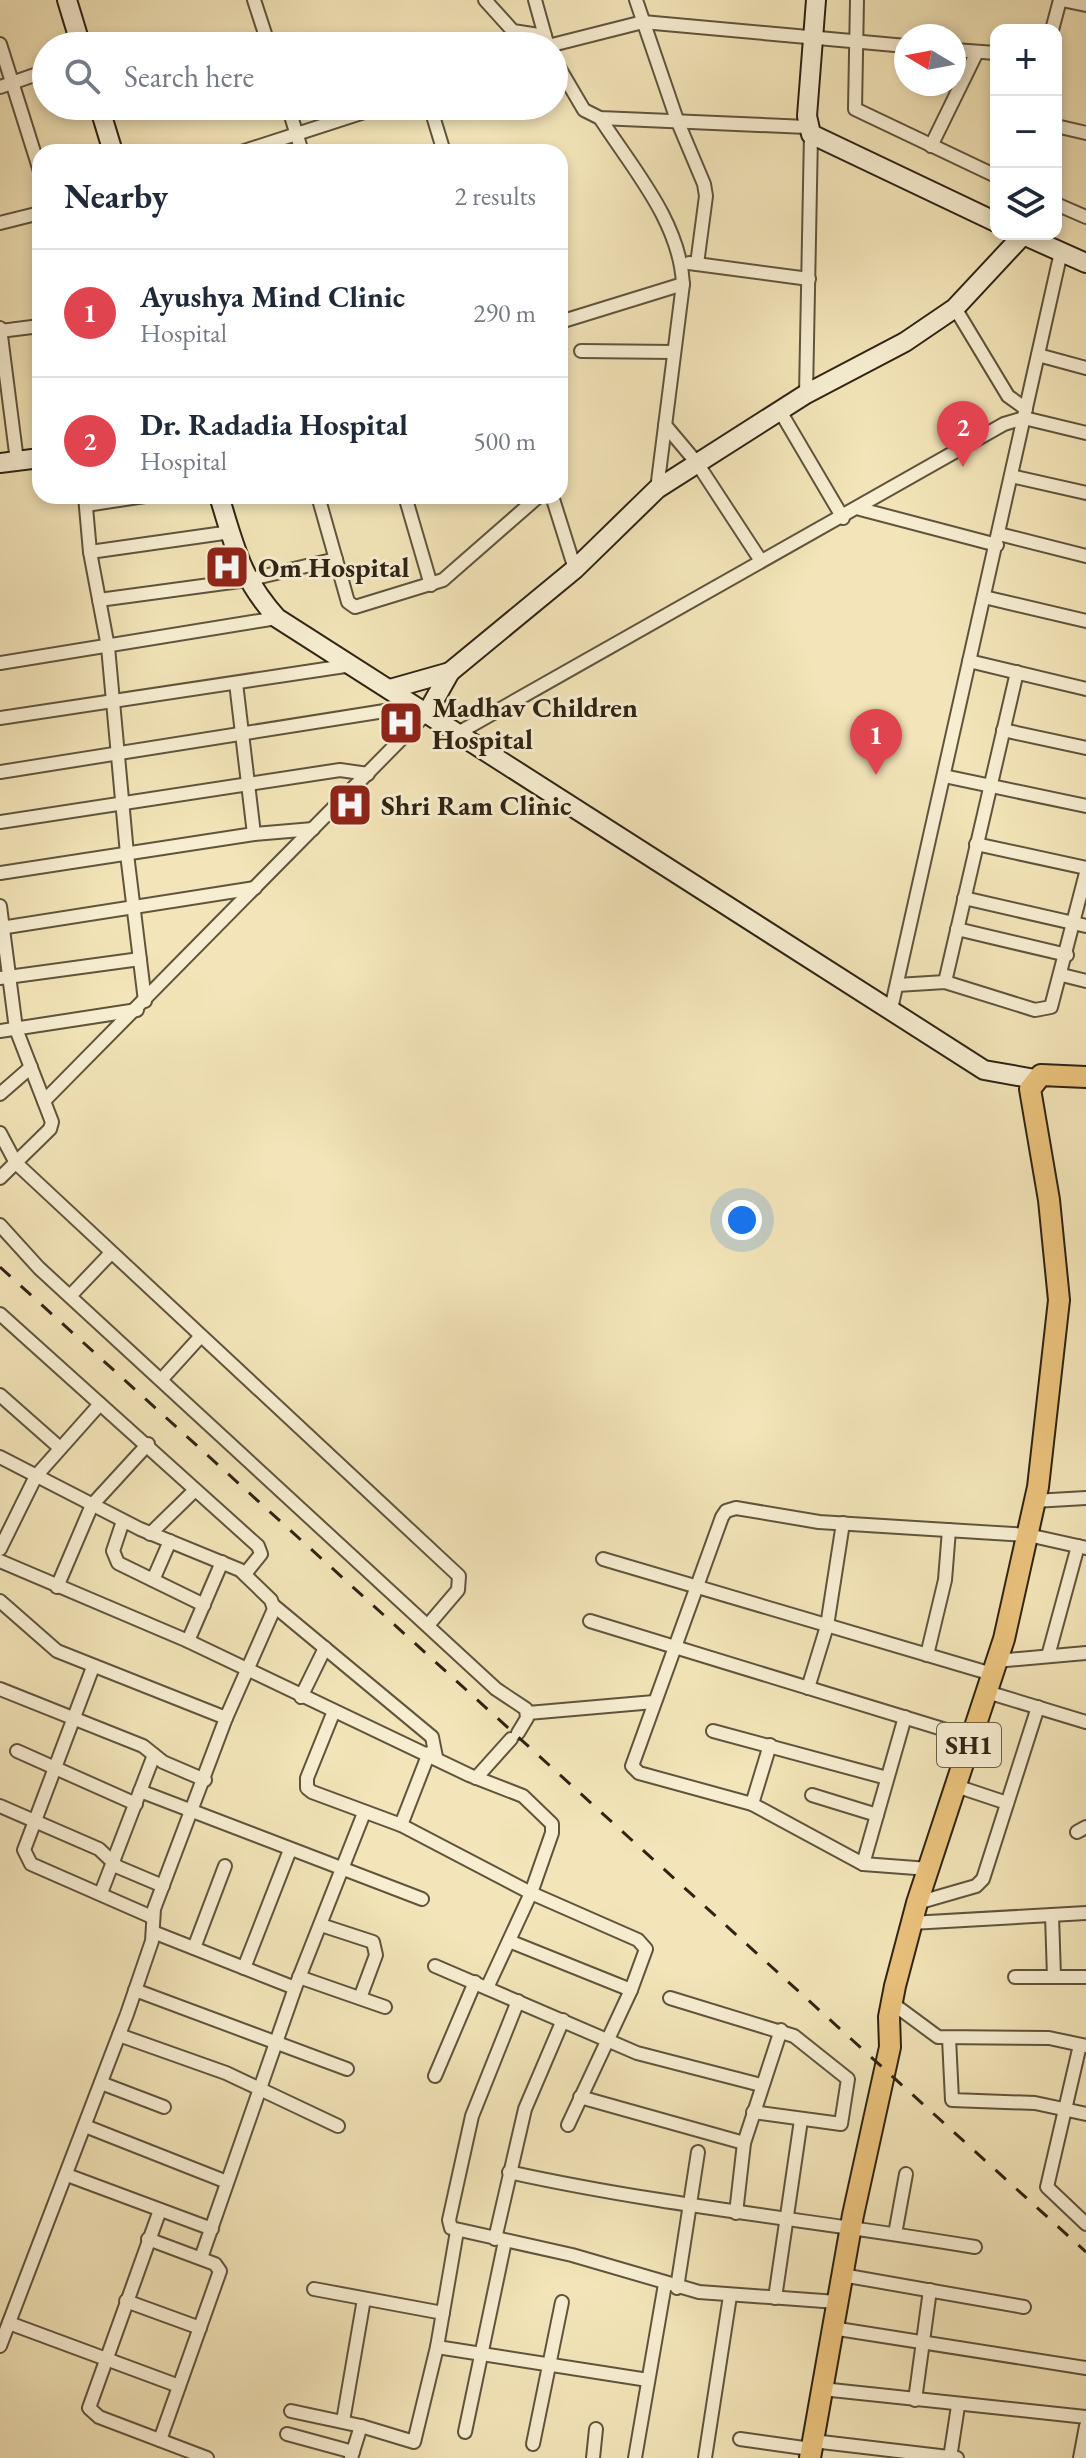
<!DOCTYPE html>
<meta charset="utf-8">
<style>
body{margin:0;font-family:"EB Garamond",serif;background:#f2f2f3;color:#1f2937}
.controls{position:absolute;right:24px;top:24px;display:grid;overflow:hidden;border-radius:16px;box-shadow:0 4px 12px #0003}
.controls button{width:72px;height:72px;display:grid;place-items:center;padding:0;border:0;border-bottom:2px solid #e0e1e3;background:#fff;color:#1f2937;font:40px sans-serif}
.compass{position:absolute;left:894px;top:24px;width:72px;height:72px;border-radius:50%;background:#fff;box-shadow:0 4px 12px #0003;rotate:280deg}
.you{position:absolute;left:742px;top:1220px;width:28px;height:28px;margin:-20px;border:6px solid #fff;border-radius:50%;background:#1a73e8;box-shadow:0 0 0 12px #1a73e833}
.badge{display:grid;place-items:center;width:52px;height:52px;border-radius:50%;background:#ea580c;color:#fff;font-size:26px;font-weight:700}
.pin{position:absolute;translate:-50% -66px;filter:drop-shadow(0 2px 4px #0008)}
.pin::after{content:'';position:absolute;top:42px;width:28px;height:24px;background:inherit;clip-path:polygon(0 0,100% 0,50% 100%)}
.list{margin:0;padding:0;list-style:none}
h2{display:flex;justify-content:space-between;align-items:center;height:104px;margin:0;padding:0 32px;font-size:34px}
h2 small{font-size:26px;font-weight:400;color:#747a83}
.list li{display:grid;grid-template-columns:52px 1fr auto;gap:24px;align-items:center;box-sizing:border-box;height:128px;padding:0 32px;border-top:2px solid #e0e1e3}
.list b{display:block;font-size:30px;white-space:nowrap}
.list p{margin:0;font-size:26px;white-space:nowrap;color:#747a83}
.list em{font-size:26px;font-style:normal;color:#747a83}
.icon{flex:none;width:44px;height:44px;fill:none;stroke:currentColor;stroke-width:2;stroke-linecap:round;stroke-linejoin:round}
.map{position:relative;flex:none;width:1086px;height:2458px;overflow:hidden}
.search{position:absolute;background:#fff;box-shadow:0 4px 12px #0003;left:32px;top:32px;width:536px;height:88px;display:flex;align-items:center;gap:20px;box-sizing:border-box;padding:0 28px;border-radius:44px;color:#747a83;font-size:30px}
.panel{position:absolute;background:#fff;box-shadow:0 4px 12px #0003;left:32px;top:144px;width:536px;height:360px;border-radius:24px}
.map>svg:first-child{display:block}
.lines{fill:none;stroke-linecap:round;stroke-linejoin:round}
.street-casing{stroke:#60543d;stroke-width:16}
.secondary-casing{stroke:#2f2314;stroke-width:22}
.primary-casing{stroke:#2f2314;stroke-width:24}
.street{stroke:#f7eed2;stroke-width:12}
.secondary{stroke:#f7eed2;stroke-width:18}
.primary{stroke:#eac27c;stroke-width:20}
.rail{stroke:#2f2314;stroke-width:3;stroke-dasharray:14 14;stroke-linecap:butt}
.labels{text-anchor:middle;stroke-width:6;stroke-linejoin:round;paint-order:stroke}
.shield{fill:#f7eed2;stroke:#6b604d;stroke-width:2}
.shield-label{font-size:26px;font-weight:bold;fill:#2f2314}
.poi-label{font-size:28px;font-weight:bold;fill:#2f2314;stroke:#f7eed2;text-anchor:start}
</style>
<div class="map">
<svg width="1086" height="2458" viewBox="0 0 1086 2458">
<rect width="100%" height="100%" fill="#f3e5b9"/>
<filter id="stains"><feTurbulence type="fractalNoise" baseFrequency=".0025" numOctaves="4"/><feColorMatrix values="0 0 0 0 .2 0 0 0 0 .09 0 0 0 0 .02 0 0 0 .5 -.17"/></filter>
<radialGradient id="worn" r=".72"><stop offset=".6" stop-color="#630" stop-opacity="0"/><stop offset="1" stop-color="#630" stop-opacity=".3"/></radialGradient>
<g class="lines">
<g class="street-casing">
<g id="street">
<polyline points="254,0 269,46"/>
<polyline points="485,0 513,31 545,36"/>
<polyline points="535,0 547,43"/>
<polyline points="636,0 677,120 704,184 706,196 697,264"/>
<polyline points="857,0 855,109 996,176"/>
<polyline points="1062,0 1086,5"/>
<polyline points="1052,30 1060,0"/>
<polyline points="0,44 40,171"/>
<polyline points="548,46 643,22 906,46"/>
<polyline points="954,50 996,53"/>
<polyline points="554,59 584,110 600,118 807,127"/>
<polyline points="0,87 46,71"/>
<polyline points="288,106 302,152"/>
<polyline points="430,106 444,152"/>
<path d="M600,118c33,51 80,104 83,166l-26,205"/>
<polyline points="1056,126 1086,133"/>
<polyline points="931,146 977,52"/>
<polyline points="241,152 383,106"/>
<polyline points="1056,204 1086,217"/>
<polyline points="0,223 40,213"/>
<polyline points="689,263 809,279"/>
<polyline points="955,308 1008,396 1026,409"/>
<polyline points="560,322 683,284"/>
<polyline points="0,328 17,461"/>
<polyline points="0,331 40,326"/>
<polyline points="581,351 674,352"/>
<polyline points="1038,355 1086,368"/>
<polyline points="806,394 811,134"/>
<polyline points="780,411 843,518"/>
<polyline points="665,425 697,463 761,561"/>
<polyline points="1011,476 1086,493"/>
<polyline points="85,496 90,552 108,647 127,854 145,1001"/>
<polyline points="318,496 348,602 355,607 443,580 539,496"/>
<polyline points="405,496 431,585"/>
<polyline points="552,496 575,569"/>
<polyline points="86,505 145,496"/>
<polyline points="860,509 997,545"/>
<polyline points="999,534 1086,556"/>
<polyline points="90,552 231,532"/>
<polyline points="984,597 1086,621"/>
<polyline points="99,600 247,580 336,559"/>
<polyline points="969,661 1086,689"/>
<polyline points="0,663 277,618"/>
<polyline points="236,683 254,834"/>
<polyline points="0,718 352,665"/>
<polyline points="1003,730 1086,748"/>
<polyline points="458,733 1004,424 1024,418 1086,433"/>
<polyline points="0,772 416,706"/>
<polyline points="944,776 1086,806"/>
<polyline points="0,822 340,770 368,774"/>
<polyline points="976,844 1086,868"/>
<polyline points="0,873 254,834 313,829"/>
<polyline points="964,898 1086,926"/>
<polyline points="0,906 16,1029 52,1122 50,1129 0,1178"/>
<polyline points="0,928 255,888"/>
<polyline points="957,929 1067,955"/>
<polyline points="1062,975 1086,981"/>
<polyline points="0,978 140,959"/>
<polyline points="945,982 1017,672"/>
<polyline points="897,985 945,982 1035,1010 1051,1007 1086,873"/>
<polyline points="891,1009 1061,252"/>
<polyline points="0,1031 137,1010"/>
<polyline points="0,1094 31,1067"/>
<polyline points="44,1101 427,713"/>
<polyline points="0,1133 16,1163 459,1576 458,1590 429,1624"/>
<polyline points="0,1225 39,1268 496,1689 526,1709 527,1718 518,1733"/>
<polyline points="70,1296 111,1253"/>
<polyline points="0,1314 258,1546 261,1554 245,1574"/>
<polyline points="161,1380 200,1337"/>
<polyline points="0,1395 60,1448"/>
<polyline points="0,1457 140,1529 240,1570 271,1600 274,1609 226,1718 154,1909 152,1941 127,2014 0,2346"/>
<polyline points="1034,1501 1086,1498"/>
<polyline points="123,1521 113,1551 118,1563 204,1605"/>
<polyline points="150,1534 195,1490"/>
<polyline points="0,1549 36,1476 100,1404"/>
<polyline points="603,1559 992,1674"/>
<polyline points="0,1561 188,1641 469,1775 523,1796 552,1824 552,1833 531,1893 487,1988"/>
<polyline points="153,1580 170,1541"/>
<polyline points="57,1587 92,1505 148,1444"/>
<polyline points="0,1601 57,1651 226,1718"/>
<polyline points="273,1605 432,1737 436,1757"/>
<polyline points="590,1621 972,1738"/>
<polyline points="188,1641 222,1562"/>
<polyline points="927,1655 945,1580 949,1530"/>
<polyline points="1048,1656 1078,1546"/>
<polyline points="996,1661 1086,1653"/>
<polyline points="93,1667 24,1850 31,1864 152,1917"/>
<polyline points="808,1688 827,1626 843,1523"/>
<polyline points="0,1689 143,1746 163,1762 205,1780"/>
<polyline points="987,1692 1086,1722"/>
<polyline points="301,1697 325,1648"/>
<polyline points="334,1711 307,1778 307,1788 312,1792 401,1825 531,1893 638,1940 646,1949 631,1990 568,2125"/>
<polyline points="528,1713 654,1702"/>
<polyline points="713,1731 887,1778"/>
<polyline points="17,1751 136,1804"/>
<polyline points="476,1778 511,1739"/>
<polyline points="956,1786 1007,1803"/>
<polyline points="140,1791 422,1899"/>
<polyline points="812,1795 877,1815"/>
<polyline points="752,1804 770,1745"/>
<polyline points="0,1806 99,1849 118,1867 163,1886"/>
<polyline points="401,1825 429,1753"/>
<polyline points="1077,1832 1086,1827"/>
<polyline points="863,1864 905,1717"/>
<polyline points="929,1869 863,1864 752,1804 639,1773 632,1766 722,1517 726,1511 736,1508 819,1522 1028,1535 1086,1548"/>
<polyline points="101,1893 154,1755"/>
<polyline points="917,1903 976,1886 983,1879 1038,1707"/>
<polyline points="1052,1915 1054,1977"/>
<polyline points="911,1923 1086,1913"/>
<polyline points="321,1925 373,1942 376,1955 360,1998"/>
<polyline points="153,1932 295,1988"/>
<polyline points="509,1941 631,1990"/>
<polyline points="194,1948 225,1866"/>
<polyline points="435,1966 637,2053 761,2085"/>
<polyline points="244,1968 290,1850"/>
<polyline points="299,1977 385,2007"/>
<polyline points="1015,1977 1086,1977"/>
<polyline points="135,1990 347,2069"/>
<polyline points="670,1998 794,2036 848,2079 841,2124 753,2112"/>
<polyline points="518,2001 472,2116 449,2220 451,2228 572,2255 699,2292 837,2302"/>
<polyline points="892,2003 938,2037 1049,2038 1086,2046"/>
<polyline points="119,2035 226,2073 338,2126"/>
<polyline points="949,2038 952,2100 1035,2103 1086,2114"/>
<polyline points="1080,2045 1047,2187 1086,2224"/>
<polyline points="435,2076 475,1982"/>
<polyline points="101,2083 164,2107"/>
<polyline points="580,2097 744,2143"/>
<polyline points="85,2126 227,2182"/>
<path d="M509,2172c154,34 311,49 466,75"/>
<polyline points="67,2175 212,2229"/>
<polyline points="160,2210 89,2408 99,2417 207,2458"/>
<polyline points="736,2213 744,2143 781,2030"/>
<polyline points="895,2234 906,2174"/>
<polyline points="148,2239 215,2264 220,2271 160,2440"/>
<polyline points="495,2239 525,2109 563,2020"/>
<polyline points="201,2258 295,1988 364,1813"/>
<polyline points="842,2275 1024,2307"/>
<polyline points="677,2288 698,2152"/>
<polyline points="314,2289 443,2313"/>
<polyline points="775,2298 801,2120"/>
<polyline points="126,2301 200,2328"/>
<polyline points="9,2323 179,2386"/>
<polyline points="832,2328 1086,2368"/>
<polyline points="437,2347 648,2380"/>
<polyline points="822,2389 1086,2417"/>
<polyline points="915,2400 930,2290"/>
<polyline points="291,2411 361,2426 414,2442 437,2347 457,2231"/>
<polyline points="343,2421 364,2299"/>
<polyline points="465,2432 505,2241"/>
<polyline points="287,2434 353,2452"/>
<polyline points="740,2439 811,2449"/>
<polyline points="813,2441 957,2458"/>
<polyline points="533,2444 562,2302"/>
<polyline points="351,2458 361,2426"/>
<polyline points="593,2458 596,2429"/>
<polyline points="635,2458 665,2284"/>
<polyline points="705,2458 730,2296"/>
<polyline points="950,2458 958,2406"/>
<polyline points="1080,2458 1086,2426"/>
</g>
</g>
<g class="secondary-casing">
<g id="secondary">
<polyline points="67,0 81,46"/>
<polyline points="816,0 807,116 811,134 996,222"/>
<polyline points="99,106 113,152"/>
<polyline points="1021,234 1086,263"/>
<polyline points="0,463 40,458"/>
<path d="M219,496c16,51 21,81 58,122l707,452 51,9"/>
<polyline points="390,689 450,672"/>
<polyline points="427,713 450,672 575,569 657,489 806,394 905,342 955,308 1023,235"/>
</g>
</g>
<g class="primary-casing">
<polyline id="primary" points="810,2458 853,2215 890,2047 889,2017 895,1986 917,1903 1004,1639 1038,1487 1059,1300 1049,1200 1030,1089 1041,1075 1086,1077"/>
</g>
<use href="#street" class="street"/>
<use href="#secondary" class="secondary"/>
<use href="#primary" class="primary"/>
<polyline class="rail" points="0,1267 1086,2252"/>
</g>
<defs>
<g id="hospital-square" transform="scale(2.3)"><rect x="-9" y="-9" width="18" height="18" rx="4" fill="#8f2418" stroke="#f7eed2"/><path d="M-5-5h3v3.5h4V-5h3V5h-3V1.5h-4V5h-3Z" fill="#fff"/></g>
</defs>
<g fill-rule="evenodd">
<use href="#hospital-square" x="227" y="567"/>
<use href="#hospital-square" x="401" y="723"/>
<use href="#hospital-square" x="350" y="805"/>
</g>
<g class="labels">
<rect class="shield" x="937" y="1723" width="64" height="44" rx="6"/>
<g class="shield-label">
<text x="969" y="1754">SH1</text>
</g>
<g class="poi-label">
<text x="258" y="577">Om Hospital</text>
<text x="432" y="717">Madhav Children<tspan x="432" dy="32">Hospital</tspan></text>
<text x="381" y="815">Shri Ram Clinic</text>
</g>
</g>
<rect width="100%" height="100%" filter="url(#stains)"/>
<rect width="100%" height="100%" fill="url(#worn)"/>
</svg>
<div class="controls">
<button>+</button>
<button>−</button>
<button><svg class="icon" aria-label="layers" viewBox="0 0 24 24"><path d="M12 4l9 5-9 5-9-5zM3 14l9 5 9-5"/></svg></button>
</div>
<svg class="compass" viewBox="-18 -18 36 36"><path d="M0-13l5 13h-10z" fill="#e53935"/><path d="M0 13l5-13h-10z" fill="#747a83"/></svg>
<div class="you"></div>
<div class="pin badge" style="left:876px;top:775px;background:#e0444e">1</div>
<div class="pin badge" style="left:963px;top:467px;background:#e0444e">2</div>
<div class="search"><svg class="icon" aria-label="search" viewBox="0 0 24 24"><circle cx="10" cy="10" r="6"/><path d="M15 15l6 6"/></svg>Search here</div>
<section class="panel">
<h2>Nearby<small>2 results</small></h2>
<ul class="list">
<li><span class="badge" style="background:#e0444e">1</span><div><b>Ayushya Mind Clinic</b><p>Hospital</p></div><em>290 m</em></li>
<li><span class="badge" style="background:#e0444e">2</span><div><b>Dr. Radadia Hospital</b><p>Hospital</p></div><em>500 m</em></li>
</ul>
</section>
</div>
